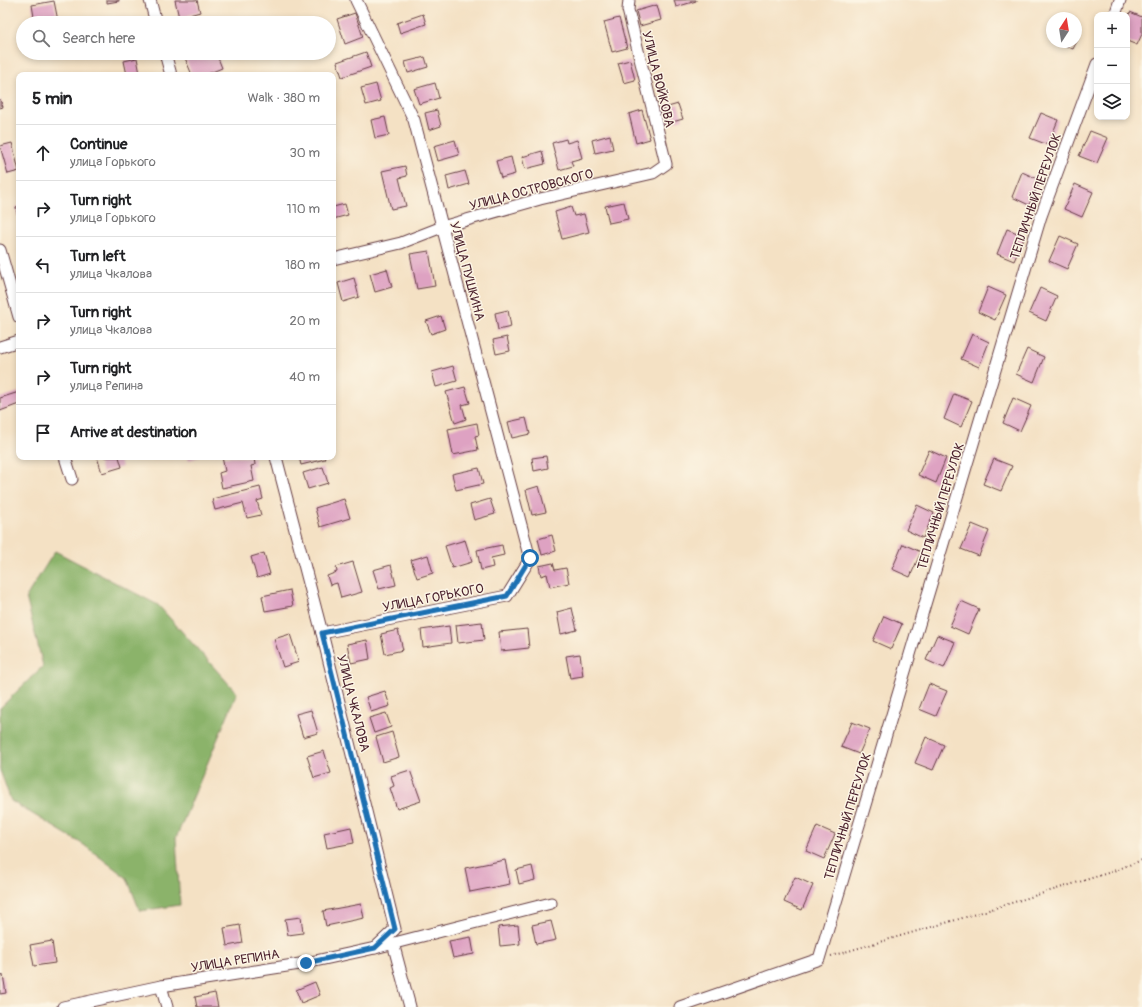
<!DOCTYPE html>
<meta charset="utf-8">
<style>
body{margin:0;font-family:Pangolin,sans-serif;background:#f6f6f6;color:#202124}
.controls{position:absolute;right:12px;top:12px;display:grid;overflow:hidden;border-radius:8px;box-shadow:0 2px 6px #0003}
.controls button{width:36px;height:36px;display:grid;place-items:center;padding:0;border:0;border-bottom:1px solid #e0e0e0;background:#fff;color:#202124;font:20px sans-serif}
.compass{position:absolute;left:1046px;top:12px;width:36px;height:36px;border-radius:50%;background:#fff;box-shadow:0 2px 6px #0003;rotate:12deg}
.stop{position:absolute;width:12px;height:12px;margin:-9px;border:3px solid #1f6fb2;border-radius:50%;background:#fff}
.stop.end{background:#1f6fb2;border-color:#fff;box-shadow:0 1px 4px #0008}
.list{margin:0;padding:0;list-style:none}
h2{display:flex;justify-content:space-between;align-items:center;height:52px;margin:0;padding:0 16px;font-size:17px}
h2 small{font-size:13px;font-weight:400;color:#757577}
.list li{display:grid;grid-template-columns:26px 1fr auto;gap:12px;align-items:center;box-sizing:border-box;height:56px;padding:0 16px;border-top:1px solid #e0e0e0}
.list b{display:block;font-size:15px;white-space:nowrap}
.list p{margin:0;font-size:13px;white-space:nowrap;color:#757577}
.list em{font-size:13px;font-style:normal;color:#757577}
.icon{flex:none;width:22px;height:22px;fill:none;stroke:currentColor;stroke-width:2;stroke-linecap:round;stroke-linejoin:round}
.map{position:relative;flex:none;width:1142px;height:1007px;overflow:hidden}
.search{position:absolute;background:#fff;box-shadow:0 2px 6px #0003;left:16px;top:16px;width:320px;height:44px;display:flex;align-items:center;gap:10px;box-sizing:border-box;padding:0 14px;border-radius:22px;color:#757577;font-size:15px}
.panel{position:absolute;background:#fff;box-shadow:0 2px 6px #0003;left:16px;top:72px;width:320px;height:388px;border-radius:8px}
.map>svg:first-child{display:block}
.forest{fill:#8bb36a;stroke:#6a694a}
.building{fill:#dea2c2}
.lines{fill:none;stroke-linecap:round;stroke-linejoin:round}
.minor-casing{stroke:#643c42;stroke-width:13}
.path{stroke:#643c42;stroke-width:2;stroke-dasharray:1 3;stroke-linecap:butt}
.minor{stroke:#fff;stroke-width:11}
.route{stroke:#1f6fb2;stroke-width:5}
.labels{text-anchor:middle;stroke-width:3;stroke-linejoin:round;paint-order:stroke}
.street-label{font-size:13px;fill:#4a1f2b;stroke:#fcf5e5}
</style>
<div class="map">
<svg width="1142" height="1007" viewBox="0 0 1142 1007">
<rect width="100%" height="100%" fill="#fcf5e5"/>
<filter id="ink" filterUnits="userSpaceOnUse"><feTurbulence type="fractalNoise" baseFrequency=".025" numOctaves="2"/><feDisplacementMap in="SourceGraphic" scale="8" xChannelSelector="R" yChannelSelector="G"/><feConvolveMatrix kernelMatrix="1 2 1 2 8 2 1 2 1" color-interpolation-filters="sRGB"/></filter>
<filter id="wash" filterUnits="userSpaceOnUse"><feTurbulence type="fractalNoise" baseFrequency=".012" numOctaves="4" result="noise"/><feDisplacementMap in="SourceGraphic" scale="16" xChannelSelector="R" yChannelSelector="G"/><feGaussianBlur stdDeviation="0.9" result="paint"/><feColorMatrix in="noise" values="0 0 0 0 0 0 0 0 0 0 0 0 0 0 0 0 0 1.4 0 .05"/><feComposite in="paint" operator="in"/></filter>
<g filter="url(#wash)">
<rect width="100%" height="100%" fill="#f4e1c4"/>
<polygon class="forest" points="55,551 158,605 237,693 176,838 180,905 140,911 127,878 84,845 11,801 0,770 0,708 43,666 26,597"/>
<g id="blocks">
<g class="building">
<polygon points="107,0 119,0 119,1 107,3"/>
<polygon points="175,0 197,0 200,12 179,18"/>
<polygon points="674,0 696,0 696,1 676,7"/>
<polygon points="54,1 58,21 48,23 35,23 32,5"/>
<polygon points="657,5 661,20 640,26 636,11"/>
<polygon points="1130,12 1142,17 1142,34 1137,45 1127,41 1127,20"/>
<polygon points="355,13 363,37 345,44 337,19"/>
<polygon points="423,14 426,24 400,33 397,23"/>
<polygon points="619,18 627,48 612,52 604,22"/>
<polygon points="1076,35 1079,37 1073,49 1057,42 1076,42"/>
<polygon points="366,52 371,67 342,77 337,62"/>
<polygon points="183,53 200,53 201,57 210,53 216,53 222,68 205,75 192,75"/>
<polygon points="276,53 293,53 278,58"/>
<polygon points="425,57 428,67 408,73 405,62"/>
<polygon points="137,58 140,74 127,75 124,61"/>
<polygon points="630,60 635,80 624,83 618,63"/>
<polygon points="435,83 439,98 419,104 414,89"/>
<polygon points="376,84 381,101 366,105 361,88"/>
<polygon points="0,99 3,107 0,108"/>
<polygon points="678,104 683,119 662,125 658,110"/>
<polygon points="437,110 441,126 429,130 425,113"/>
<polygon points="642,110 650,139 636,143 629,114"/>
<polygon points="1041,113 1058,120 1048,145 1030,138"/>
<polygon points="385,117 389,135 375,138 371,120"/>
<polygon points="1090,131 1108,138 1097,163 1079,156"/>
<polygon points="610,135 613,149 595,153 592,140"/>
<polygon points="566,139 567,143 577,140 582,158 571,161 573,166 559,170 552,143"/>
<polygon points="455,140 459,155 438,161 434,146"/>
<polygon points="12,143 19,171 8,174 0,146"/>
<polygon points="542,151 545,164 525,169 522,157"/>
<polygon points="511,157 515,174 501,178 496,161"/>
<polygon points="405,166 407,176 399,178 406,206 391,209 382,171"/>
<polygon points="465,171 469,184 449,190 446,176"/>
<polygon points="1022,172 1040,180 1029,205 1012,197"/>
<polygon points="1075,184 1093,192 1082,217 1064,209"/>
<polygon points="624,202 628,219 609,223 605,206"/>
<polygon points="345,204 348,215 333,219 333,207"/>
<polygon points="19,206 19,217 18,217 16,207"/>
<polygon points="571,207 574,216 584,214 589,232 562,239 555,212"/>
<polygon points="1007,229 1025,236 1014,261 997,254"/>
<polygon points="1060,236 1078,244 1067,269 1049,261"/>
<polygon points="429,251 435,286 417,289 410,254"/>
<polygon points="387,269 392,287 375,292 370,274"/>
<polygon points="354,278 359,297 343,302 338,283"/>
<polygon points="988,287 1006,295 995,320 978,312"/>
<polygon points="1040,288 1057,296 1046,321 1029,313"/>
<polygon points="508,310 511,327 498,330 495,313"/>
<polygon points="441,316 445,329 431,334 426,321"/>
<polygon points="972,334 989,342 979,367 961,359"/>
<polygon points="507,337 510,351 496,354 493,340"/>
<polygon points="1027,349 1044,357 1034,382 1016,374"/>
<polygon points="453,366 457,381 436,387 432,372"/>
<polygon points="465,387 470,403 462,405 466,419 455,423 446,392"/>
<polygon points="19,392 19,404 0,411 0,398"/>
<polygon points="954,394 972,401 961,427 944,419"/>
<polygon points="1013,398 1031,406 1020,431 1003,423"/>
<polygon points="526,418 530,434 512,438 508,422"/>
<polygon points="477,423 479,435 475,436 478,450 453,455 448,429"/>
<polygon points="929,450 946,458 936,483 918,475"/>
<polygon points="546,456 548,468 534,471 532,458"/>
<polygon points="97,457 119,457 122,467 102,473"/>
<polygon points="188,457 199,457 189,460"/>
<polygon points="222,457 254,457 255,465 251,466 254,481 222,488 219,473 225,471"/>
<polygon points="299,457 324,457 325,459 301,465"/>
<polygon points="994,459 1012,466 1001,491 983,484"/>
<polygon points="323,467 328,483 308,489 303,473"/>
<polygon points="479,468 483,484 456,490 452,474"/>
<polygon points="539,486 546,512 532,515 526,490"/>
<polygon points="260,487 263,499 257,501 261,515 247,518 243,503 215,510 212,499"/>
<polygon points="344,499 350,518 320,527 315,508"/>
<polygon points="490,499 495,514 474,520 470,505"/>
<polygon points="917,505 934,513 923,538 906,530"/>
<polygon points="972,524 989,531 979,556 961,549"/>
<polygon points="552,535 556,551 542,555 538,539"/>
<polygon points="465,540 472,562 452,568 445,546"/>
<polygon points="903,544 921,552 910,577 892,569"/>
<polygon points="502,545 504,555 491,558 493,567 481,570 477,550"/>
<polygon points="264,553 270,574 257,578 251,557"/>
<polygon points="428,555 433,573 417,578 411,560"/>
<polygon points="353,562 362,592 341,598 337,583 330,585 327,576 337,572 336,567"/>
<polygon points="553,563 555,570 566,568 569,583 550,587 547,574 541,576 539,566"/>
<polygon points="391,565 396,585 379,589 373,570"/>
<polygon points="290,590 293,606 265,611 262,596"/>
<polygon points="961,601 979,609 968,634 950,626"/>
<polygon points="572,608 577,630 561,634 557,612"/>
<polygon points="884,616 902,624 891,649 873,641"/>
<polygon points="482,622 484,640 458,643 456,625"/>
<polygon points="449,626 451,643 423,647 421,630"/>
<polygon points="527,629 529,648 501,651 499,632"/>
<polygon points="398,630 403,650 385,654 381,634"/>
<polygon points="290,634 299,662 283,667 274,639"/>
<polygon points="937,635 955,642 944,668 926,660"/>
<polygon points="367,640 370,659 351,663 347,644"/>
<polygon points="580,654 583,676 570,678 566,656"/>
<polygon points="929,684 947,691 936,716 919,709"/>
<polygon points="385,691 390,706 371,712 366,697"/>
<polygon points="311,710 318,733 303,737 296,714"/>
<polygon points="386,713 391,727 374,733 369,718"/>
<polygon points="852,722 870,729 859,754 841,747"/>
<polygon points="392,732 399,757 383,762 376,737"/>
<polygon points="926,737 944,745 933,770 915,763"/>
<polygon points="324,751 331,773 314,778 307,756"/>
<polygon points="410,770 421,801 397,809 390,788 394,786 391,776"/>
<polygon points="817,826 835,834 824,859 806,851"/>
<polygon points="351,827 354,843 327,848 324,833"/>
<polygon points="505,860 510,884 470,892 465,868"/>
<polygon points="532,866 535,880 519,884 516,870"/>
<polygon points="795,877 813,885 802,910 784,902"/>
<polygon points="361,904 364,918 326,926 323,911"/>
<polygon points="301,917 303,933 288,935 285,919"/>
<polygon points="551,921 556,940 536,944 532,925"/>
<polygon points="240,925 243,943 227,946 224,928"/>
<polygon points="518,925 520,944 500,946 498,927"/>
<polygon points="471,937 474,954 453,958 449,941"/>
<polygon points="52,941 55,963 34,966 30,945"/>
<polygon points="3,975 6,993 0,994 0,976"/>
<polygon points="315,982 320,995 301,1003 296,990"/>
<polygon points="215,993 218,1007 197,1007 195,997"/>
</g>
</g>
</g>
<g filter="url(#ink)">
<use href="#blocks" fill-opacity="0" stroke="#643c42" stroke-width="1"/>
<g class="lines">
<g class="minor-casing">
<g id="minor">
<polyline points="150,0 156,23"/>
<polyline points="1115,15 1120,0"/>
<polyline points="165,53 171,75"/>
<polyline points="0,250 19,317"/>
<polyline points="333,259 401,243 442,227 540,199 653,173 666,164 628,10 629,0"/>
<polyline points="0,347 19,341"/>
<polyline points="65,457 72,479"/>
<polyline points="276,457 322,633 395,929 375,948"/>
<polyline points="322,633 507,596 530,559 414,120 356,0"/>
<polyline points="393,943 410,1007"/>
<polyline points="161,986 167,1007"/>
<polyline points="63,1007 161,986 306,963 375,948 551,903"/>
<polyline points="680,1007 819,959 1041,216 1097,64"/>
</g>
</g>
<polyline class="path" points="831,956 966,917 1108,873 1142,860"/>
<use href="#minor" class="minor"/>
</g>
</g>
<g class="lines" filter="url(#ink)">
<polyline class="route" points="306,963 375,948 395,929 322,633 507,596 530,558"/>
</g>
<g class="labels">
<g class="street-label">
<text transform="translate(659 79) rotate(76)" y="5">УЛИЦА ВОЙКОВА</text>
<text transform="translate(531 189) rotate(-15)" y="5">УЛИЦА ОСТРОВСКОГО</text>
<text transform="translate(1035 196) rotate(-71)" y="5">ТЕПЛИЧНЫЙ ПЕРЕУЛОК</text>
<text transform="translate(468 271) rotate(75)" y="5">УЛИЦА ПУШКИНА</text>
<text transform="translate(940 506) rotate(-73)" y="5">ТЕПЛИЧНЫЙ ПЕРЕУЛОК</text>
<text transform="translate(433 597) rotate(-11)" y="5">УЛИЦА ГОРЬКОГО</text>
<text transform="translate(354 703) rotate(76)" y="5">УЛИЦА ЧКАЛОВА</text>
<text transform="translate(847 816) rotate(-73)" y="5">ТЕПЛИЧНЫЙ ПЕРЕУЛОК</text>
<text transform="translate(235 960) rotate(-9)" y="5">УЛИЦА РЕПИНА</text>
</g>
</g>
</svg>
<div class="controls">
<button>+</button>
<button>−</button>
<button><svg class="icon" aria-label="layers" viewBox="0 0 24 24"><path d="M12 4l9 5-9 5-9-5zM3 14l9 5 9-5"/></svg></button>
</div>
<svg class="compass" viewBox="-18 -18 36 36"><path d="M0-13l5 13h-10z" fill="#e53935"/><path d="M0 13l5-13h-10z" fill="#757577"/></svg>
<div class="stop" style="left:530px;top:558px"></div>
<div class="stop end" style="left:306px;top:963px"></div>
<div class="search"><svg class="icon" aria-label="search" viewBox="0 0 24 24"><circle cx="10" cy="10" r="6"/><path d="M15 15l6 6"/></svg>Search here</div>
<section class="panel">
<h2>5 min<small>Walk · 380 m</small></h2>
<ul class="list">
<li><svg class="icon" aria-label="ahead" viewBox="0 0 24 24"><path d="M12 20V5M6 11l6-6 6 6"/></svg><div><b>Continue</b><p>улица Горького</p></div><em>30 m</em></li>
<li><svg class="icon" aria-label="right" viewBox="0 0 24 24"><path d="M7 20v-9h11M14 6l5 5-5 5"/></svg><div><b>Turn right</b><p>улица Горького</p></div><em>110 m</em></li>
<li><svg class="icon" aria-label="left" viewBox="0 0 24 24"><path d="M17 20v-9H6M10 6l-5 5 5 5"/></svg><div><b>Turn left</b><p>улица Чкалова</p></div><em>180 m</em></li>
<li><svg class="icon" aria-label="right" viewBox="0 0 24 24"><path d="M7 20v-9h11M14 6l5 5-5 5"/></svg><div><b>Turn right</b><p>улица Чкалова</p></div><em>20 m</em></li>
<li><svg class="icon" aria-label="right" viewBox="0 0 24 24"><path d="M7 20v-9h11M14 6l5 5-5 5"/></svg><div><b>Turn right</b><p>улица Репина</p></div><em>40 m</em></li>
<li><svg class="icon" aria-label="arrive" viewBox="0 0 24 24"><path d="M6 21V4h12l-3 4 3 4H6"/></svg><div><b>Arrive at destination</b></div></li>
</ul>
</section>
</div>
